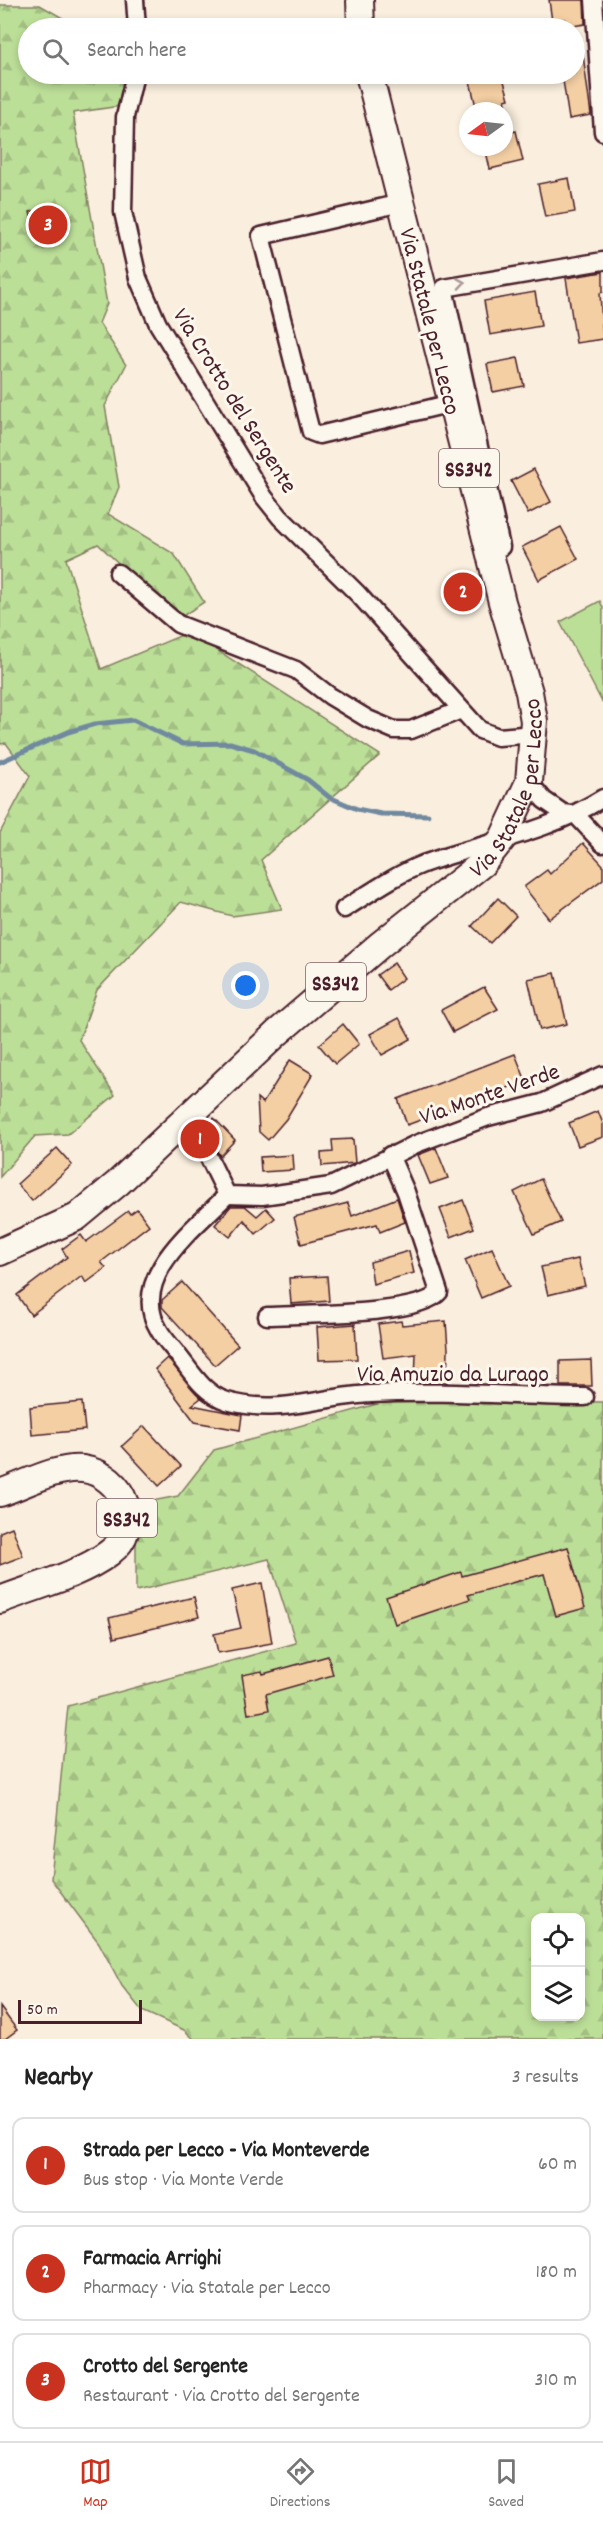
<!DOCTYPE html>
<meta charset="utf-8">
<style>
body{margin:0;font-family:Dekko,sans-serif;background:#f2f2f2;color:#222}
.controls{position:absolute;right:18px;bottom:18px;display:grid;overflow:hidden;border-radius:12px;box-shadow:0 3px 9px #0003}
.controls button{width:54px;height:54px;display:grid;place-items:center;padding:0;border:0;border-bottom:2px solid #e0e0e0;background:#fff;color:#222;font:30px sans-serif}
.compass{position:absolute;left:459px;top:102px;width:54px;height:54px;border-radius:50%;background:#fff;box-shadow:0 3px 9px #0003;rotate:255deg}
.scale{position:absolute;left:18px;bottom:15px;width:124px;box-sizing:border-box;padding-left:6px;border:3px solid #4a1f2b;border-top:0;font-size:16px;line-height:21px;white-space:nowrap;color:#4a1f2b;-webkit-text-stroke:4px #fbf7ec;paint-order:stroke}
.you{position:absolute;left:246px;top:986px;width:21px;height:21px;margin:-15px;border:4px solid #fff;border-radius:50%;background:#1a73e8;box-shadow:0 0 0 9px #1a73e833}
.badge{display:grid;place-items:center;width:39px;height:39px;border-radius:50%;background:#c8321e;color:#fff;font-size:20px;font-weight:700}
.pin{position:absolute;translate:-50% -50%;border:3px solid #fff;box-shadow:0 2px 6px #0006}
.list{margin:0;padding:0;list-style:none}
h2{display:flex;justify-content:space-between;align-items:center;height:78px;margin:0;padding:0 24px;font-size:26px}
h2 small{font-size:20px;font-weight:400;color:#767676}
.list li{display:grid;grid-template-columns:39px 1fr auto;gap:18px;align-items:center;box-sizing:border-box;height:96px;margin:0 12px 12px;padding:0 12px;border:2px solid #e0e0e0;border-radius:12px}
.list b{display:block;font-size:22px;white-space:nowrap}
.list p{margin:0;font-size:20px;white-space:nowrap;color:#767676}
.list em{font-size:20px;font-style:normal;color:#767676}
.icon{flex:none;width:33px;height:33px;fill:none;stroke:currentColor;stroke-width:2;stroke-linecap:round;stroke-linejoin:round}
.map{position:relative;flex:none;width:603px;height:2039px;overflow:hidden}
.search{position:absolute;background:#fff;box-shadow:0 3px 9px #0003;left:18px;right:18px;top:18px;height:66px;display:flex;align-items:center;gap:15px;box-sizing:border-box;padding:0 21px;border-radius:33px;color:#767676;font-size:22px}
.sheet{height:402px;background:#fff}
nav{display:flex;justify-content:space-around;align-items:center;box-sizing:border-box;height:84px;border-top:2px solid #e0e0e0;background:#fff;font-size:16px;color:#767676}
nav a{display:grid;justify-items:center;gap:3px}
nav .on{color:#c8321e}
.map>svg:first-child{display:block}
.forest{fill:url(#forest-firs);stroke:#837f62;stroke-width:1.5;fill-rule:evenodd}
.pitch{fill:#bcdf98;stroke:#837f62;stroke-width:1.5}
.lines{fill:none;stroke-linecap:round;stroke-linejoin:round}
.stream{stroke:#71899f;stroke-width:5}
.building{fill:#f4cfa4;stroke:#4a1f2b;stroke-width:1.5}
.minor-casing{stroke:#4a1f2b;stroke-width:21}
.primary-casing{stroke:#4a1f2b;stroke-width:30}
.minor{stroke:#fbf7ec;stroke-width:16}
.primary{stroke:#fbf7ec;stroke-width:26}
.oneway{stroke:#ab9695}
.labels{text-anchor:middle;stroke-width:6;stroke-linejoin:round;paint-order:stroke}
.shield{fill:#fbf7ec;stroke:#7f6065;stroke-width:1.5}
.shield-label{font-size:22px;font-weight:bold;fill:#4a1f2b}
.street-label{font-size:24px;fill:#4a1f2b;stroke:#fbf7ec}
</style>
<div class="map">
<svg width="603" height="2039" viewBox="0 0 603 2039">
<defs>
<pattern id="forest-firs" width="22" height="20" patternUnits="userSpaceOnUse" patternTransform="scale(1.5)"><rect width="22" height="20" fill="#bcdf98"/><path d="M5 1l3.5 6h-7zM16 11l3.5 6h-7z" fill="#a3bf83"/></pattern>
</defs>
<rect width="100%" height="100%" fill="#faefde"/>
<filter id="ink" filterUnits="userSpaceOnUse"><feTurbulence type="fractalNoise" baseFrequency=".0167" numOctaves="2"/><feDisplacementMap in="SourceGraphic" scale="12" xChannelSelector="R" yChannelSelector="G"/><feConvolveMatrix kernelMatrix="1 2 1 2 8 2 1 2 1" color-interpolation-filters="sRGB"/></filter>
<g filter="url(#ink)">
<g class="forest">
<polygon points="0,5 40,5 80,28 28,28 28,74 128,74 120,106 73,113 107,304 99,323 126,365 105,406 119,487 108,514 174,554 204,602 178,619 98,544 66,559 101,669 189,632 380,755 261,860 282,909 232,916 181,902 97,990 79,1040 115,1095 68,1134 35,1136 0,1177 0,833 30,776 6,743 0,744"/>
<path d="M391,1400l212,2v637h-409l-10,-9 -42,-19 -20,-25 -23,-43 -48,-64 17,-173 228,-63 -27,-84 -133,32v-87l42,-8 36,-46zM536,1918h44v98h-44z"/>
</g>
<polygon class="pitch" points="600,601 603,608 602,702 560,622"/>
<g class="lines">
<polyline class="stream" points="0,762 68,732 95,724 133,720 183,744 230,743 254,750 308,780 329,797 357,809 381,814 428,815"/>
</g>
<g class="building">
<polygon points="549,0 584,0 585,24 566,27 565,19 552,21"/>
<polygon points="582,47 591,115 569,119 562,74 574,74 574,48"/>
<polygon points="482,74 502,74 509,99 505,100 508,111 477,111 469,77"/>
<polygon points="516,131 523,161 490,169 485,147 504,147 504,134"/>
<polygon points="569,178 575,212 545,217 538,184"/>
<polygon points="46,208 49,216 59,213 65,235 39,242 30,212"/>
<polygon points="603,272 603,292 600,293 603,339 576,343 566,278"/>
<polygon points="535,292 541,326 490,335 484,301"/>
<polygon points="518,358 524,386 493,392 487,364"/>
<polygon points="534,469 551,502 528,514 511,481"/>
<polygon points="561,527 578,559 539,580 522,547"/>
<polygon points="583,843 603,865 603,879 549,919 524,887 547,870 550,874"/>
<polygon points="498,898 516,916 490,943 472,926"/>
<polygon points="394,963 404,978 388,990 377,975"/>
<polygon points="555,973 567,1024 540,1030 528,979"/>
<polygon points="484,987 498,1009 453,1032 441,1010"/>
<polygon points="399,1018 411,1039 382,1055 370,1034"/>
<polygon points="343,1024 359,1044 335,1064 319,1045"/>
<polygon points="515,1054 526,1081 407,1125 398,1099"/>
<polygon points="290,1060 313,1074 286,1119 268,1140 259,1132 257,1098 263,1103"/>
<polygon points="598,1111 603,1124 603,1137 578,1146 569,1123"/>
<polygon points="214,1118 235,1140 220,1156 203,1129"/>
<polygon points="353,1139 355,1163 322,1166 321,1153 333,1152 332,1140"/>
<polygon points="57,1148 72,1165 32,1201 17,1184"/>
<polygon points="436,1148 448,1178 430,1184 418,1155"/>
<polygon points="293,1155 294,1170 261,1172 260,1157"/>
<polygon points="541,1179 561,1222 534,1234 514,1192"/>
<polygon points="397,1198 405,1222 380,1232 377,1224 301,1244 294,1217 348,1203 352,1216"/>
<polygon points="463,1200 474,1228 451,1237 440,1209"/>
<polygon points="231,1206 245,1206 257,1216 266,1208 275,1218 256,1234 244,1220 230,1237 215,1225"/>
<polygon points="137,1209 149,1225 101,1262 106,1268 86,1283 82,1276 31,1315 17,1295 67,1257 62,1249 81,1235 86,1242 128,1211 130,1214"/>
<polygon points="492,1248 509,1286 481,1298 465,1260"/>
<polygon points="409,1251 414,1273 373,1284 370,1262"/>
<polygon points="578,1259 585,1286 548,1295 541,1267"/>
<polygon points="327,1276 329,1301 291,1304 289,1278"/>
<polygon points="182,1282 238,1345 215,1365 162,1307 162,1300"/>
<polygon points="401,1321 402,1325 446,1321 448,1349 447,1382 415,1382 416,1354 383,1358 378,1324"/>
<polygon points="355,1324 357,1359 319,1360 317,1327"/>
<polygon points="167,1358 201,1398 192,1405 242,1415 240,1430 195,1422 155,1369"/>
<polygon points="591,1360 592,1386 560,1386 560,1361"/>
<polygon points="82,1402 85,1430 32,1435 30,1407"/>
<polygon points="144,1426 181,1466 159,1486 122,1446"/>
<polygon points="12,1527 23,1556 0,1565 0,1532"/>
<polygon points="568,1547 585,1608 556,1616 544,1574 468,1595 470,1599 395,1624 386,1597 461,1572 462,1576"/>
<polygon points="262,1583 272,1643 218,1653 214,1634 241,1628 232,1590"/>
<polygon points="194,1597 199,1617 114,1638 109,1618"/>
<polygon points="328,1656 333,1675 266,1694 269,1710 248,1714 242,1675 262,1671 263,1674"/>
<polygon points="0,2007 17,2030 5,2039 0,2039"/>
</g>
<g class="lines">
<g class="minor-casing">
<g id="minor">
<polyline points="135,0 137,28"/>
<polyline points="594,0 603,132"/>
<polyline points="135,74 125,117 123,212 138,278 158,324 264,497 280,517 358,594 480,730 498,737 534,734"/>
<polyline points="401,203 261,236 311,432 319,435 452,403"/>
<polyline points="501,547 444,288 603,261"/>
<polyline points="118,573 178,624 296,670 330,696 368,719 394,730 411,730 461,710"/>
<polyline points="529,782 544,800 563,813 576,815 603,844"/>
<path d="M344,909c26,-16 51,-34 79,-45 62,-22 124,-31 180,-66"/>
<polyline points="184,1119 207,1154 227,1195 262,1196 331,1186 416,1144 488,1117 542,1103 603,1075"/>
<path d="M227,1195c-32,33 -100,83 -68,135 5,9 13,17 19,25 14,18 26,39 49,46 52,15 94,-5 144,-7 71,-4 143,2 214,3"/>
<path d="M267,1316c33,-2 153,0 172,-24l-33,-100 -16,-37"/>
</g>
</g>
<g class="primary-casing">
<g id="primary">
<polyline points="360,0 361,28"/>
<path id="s1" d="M0,1252l77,-35 41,-34 159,-150 104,-89 102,-81 20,-25 26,-56 5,-61 -5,-29 -27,-90 -133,-528"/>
<path d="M0,1493c24,-8 57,-27 83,-24 41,6 62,58 26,84 -29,22 -76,34 -109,47"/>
</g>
</g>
<use href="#minor" class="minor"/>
<use href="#primary" class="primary"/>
</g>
<defs><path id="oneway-chevron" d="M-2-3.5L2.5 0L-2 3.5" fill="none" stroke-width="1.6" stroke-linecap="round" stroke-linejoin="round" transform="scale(1.5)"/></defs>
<use class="oneway" href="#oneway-chevron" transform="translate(461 283) rotate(-9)"/>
</g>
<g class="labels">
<g class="shield">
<rect x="439" y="449" width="60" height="38" rx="4.5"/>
<rect x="306" y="963" width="60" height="38" rx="4.5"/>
<rect x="97" y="1499" width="60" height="38" rx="4.5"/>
</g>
<g class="shield-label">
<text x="469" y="476">SS342</text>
<text x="336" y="990">SS342</text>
<text x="127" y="1526">SS342</text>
</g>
<g class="street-label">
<text transform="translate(431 321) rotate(76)" y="8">Via Statale per Lecco</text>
<text transform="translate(236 400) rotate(58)" y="8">Via Crotto del Sergente</text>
<text dy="8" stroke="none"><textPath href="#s1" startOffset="705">Via Statale per Lecco</textPath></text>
<text transform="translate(489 1093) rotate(-19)" y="8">Via Monte Verde</text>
<text x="453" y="1381">Via Amuzio da Lurago</text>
</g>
</g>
</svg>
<div class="controls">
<button><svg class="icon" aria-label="locate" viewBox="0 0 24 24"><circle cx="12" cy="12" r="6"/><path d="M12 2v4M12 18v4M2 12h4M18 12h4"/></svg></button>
<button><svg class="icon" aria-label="layers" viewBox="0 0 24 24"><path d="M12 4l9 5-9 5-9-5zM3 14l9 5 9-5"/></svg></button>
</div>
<svg class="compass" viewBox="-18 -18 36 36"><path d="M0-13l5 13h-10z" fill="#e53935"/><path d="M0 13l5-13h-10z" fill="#767676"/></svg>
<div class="scale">50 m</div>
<div class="you"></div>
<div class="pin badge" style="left:200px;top:1139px">1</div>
<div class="pin badge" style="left:463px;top:592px">2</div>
<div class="pin badge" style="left:48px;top:225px">3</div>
<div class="search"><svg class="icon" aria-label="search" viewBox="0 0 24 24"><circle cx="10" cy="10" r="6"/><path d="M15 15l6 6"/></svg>Search here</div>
</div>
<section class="sheet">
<h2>Nearby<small>3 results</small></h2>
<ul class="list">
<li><span class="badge">1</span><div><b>Strada per Lecco - Via Monteverde</b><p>Bus stop · Via Monte Verde</p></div><em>60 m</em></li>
<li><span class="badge">2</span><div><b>Farmacia Arrighi</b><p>Pharmacy · Via Statale per Lecco</p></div><em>180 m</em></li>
<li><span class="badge">3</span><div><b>Crotto del Sergente</b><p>Restaurant · Via Crotto del Sergente</p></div><em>310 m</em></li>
</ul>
</section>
<nav>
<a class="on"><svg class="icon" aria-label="map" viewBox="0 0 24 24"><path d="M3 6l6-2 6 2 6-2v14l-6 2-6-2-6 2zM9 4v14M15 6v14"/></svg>Map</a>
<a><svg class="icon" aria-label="directions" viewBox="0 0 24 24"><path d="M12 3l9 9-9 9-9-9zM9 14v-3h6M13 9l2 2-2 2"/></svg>Directions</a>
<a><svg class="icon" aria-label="saved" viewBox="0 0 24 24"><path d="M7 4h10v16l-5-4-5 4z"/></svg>Saved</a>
</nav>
